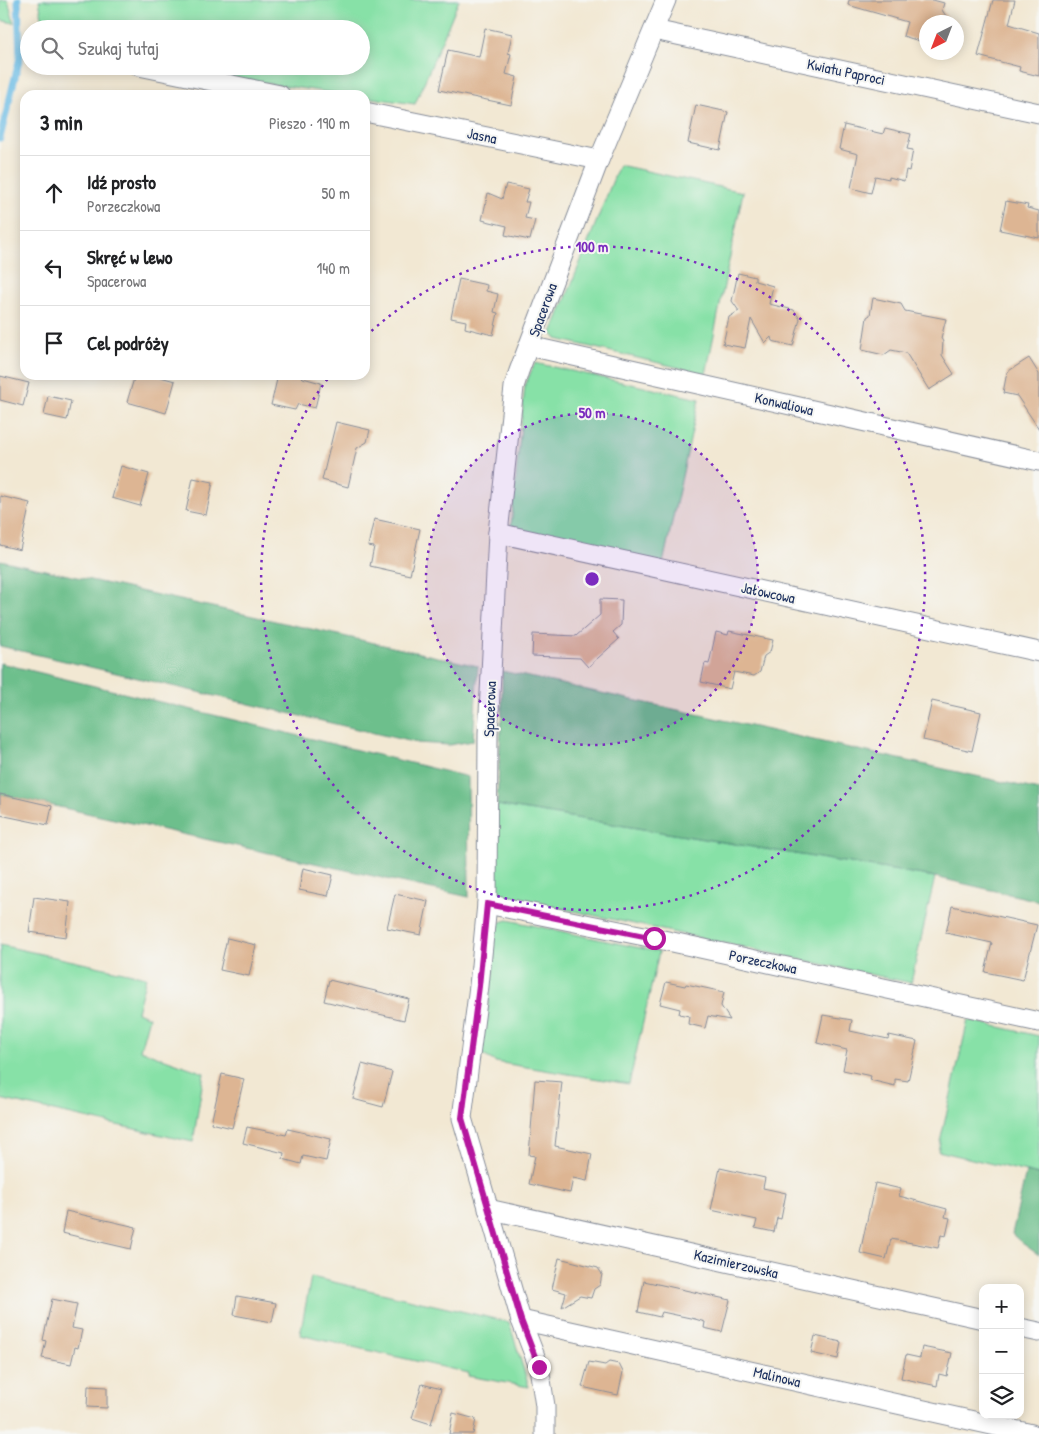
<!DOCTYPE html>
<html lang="pl">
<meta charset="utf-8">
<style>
body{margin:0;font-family:"Patrick Hand",sans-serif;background:#f2f2f2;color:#202124}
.controls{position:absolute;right:15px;bottom:15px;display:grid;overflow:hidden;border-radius:10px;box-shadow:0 2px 12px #0003}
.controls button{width:45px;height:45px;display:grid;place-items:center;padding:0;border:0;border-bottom:1px solid #e0e0e0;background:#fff;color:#202124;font:25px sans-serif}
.compass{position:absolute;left:919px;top:15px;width:45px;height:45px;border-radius:50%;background:#fff;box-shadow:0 2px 12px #0003;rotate:222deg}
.stop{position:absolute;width:15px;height:15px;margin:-11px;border:4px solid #b5179e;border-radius:50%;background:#fff}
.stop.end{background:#b5179e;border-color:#fff;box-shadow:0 1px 5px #0008}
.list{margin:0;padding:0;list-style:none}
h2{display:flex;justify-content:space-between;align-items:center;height:65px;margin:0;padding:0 20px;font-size:21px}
h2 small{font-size:16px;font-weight:400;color:#757577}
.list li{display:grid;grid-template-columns:32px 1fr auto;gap:15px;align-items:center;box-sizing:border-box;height:75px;padding:0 20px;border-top:1px solid #e0e0e0}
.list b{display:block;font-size:19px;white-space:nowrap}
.list p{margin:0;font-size:16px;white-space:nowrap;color:#757577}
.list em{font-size:16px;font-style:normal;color:#757577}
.icon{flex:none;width:28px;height:28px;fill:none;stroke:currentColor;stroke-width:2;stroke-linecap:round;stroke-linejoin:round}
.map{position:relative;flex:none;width:1039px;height:1434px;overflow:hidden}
.search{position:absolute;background:#fff;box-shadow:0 2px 12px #0003;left:20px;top:20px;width:350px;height:55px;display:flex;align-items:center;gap:12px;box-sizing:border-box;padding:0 18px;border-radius:28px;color:#757577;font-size:19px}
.panel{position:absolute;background:#fff;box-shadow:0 2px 12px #0003;left:20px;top:90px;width:350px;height:290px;border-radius:15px}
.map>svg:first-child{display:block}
.green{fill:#87e1a7;stroke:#518882}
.forest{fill:#6dbf8c;stroke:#447775}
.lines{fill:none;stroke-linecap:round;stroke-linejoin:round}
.stream{stroke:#6abce5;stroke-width:7}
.building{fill:#ddb593}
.minor-casing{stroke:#868c98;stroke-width:21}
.minor{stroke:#fff;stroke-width:19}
.route{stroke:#b5179e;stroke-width:6}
.ring{fill:none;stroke:#7b2cbf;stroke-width:2.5;stroke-dasharray:2.5 5}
.labels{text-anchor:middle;stroke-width:4;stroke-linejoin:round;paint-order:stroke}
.street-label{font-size:15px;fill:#1b2f5e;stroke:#f6f6f2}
.centre{fill:#7b2cbf;stroke:#f6f6f2;stroke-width:2.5}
.ring-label{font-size:15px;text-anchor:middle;font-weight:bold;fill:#7b2cbf;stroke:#f6f6f2;stroke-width:4;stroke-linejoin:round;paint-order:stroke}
</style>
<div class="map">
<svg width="1039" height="1434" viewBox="0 0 1039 1434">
<rect width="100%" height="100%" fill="#f6f6f2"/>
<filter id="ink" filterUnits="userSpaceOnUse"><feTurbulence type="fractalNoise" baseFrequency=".02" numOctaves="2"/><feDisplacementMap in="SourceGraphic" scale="10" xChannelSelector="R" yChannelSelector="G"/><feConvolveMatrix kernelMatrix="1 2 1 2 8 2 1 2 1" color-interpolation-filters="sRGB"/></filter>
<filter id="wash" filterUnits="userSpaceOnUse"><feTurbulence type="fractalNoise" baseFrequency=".0096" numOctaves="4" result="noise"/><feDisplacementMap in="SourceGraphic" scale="20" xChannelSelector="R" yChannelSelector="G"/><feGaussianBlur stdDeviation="1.12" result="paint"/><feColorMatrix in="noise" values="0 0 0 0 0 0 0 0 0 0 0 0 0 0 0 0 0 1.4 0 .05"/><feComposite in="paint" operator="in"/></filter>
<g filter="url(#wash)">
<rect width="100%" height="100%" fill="#f2e8d3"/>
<g class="green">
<polygon points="0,0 8,0 14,23 0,20"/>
<polygon points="39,0 459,0 415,104 365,97 365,95 348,95 264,83 172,66 361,66 361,29 44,29"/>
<polygon points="619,165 743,192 706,374 557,339 552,333"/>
<polygon points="535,363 699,399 663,563 511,527 525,385"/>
<polygon points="497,805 935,877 911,983 503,896 494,887"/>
<polygon points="508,920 659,952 629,1084 496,1062 481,1054 493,972 493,927 497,923"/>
<polygon points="0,945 146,977 137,1012 149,1017 140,1050 204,1073 193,1142 0,1099"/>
<polygon points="968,1020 1039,1036 1039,1175 938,1151"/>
<polygon points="311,1277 509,1322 529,1387 468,1376 469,1373 300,1335"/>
</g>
<g class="forest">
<polygon points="0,560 478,666 473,741 449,745 417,743 0,646"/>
<polygon points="0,663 468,777 469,897 0,794"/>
<polygon points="502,671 1039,790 1039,901 935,877 497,805 502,707"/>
<polygon points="1026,1172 1039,1175 1039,1255 1022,1243 1012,1234"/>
</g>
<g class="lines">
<polyline class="stream" points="0,138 20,57 18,0"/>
</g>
<g id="blocks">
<g class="building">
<polygon points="849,0 933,0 944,3 942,10 950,22 926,22 926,43 903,36 907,22 848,5"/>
<polygon points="993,0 1015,0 1009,24 1039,33 1039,76 1019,71 1020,67 978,56"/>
<polygon points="485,28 512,34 508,53 511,54 506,74 517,77 511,105 439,90 448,50 479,57"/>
<polygon points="696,105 728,112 720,150 688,143"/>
<polygon points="844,125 883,134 885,128 911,134 907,149 913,150 909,171 906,170 904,181 889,177 889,179 875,176 871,193 851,188 858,154 839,149"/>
<polygon points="506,184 529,189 525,202 529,202 525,218 535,220 530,240 505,235 507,226 482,220 488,193 502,199"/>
<polygon points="1006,201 1028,205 1027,208 1039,211 1039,238 1000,230"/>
<polygon points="738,273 755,277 755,281 773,286 769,304 794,310 800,319 793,346 772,341 771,337 765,343 751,319 745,348 723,344 729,317 739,311 732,301"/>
<polygon points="459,279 487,285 486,291 498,294 494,312 498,313 493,335 465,328 466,321 451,318"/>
<polygon points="873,298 901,304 905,311 946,319 941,338 943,342 942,355 954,374 929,390 906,353 891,350 884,355 862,350 867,317 870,315"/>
<polygon points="1029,358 1039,374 1039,429 1017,396 1003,393 1007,372"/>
<polygon points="135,375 153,375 175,381 166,413 127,402"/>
<polygon points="278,375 300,375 303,378 321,383 315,408 298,404 295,410 271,405"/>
<polygon points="0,376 29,383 23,406 0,400"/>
<polygon points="48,396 71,401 67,420 44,415"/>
<polygon points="336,422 370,430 367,442 357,448 348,487 322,480"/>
<polygon points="121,466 149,474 140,506 112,498"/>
<polygon points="193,478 213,482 206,515 186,511"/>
<polygon points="0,496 30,503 20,550 0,545"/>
<polygon points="374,519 420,529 410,575 370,566 374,547 368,546"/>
<polygon points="600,599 622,600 621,625 613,632 619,639 588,667 580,658 532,656 533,634 576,636 600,615"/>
<polygon points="729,631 773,640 770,652 764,656 760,672 754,676 734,672 730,689 701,682 705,663 709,664 716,632 728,635"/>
<polygon points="932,701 981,712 972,751 923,740"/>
<polygon points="0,794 52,806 48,825 0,815"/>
<polygon points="303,868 333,875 328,896 299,890"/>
<polygon points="395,894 428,901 421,935 387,928"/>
<polygon points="34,897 70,902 66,937 29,932"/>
<polygon points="952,906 1037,925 1023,980 985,972 992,943 946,933"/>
<polygon points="227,938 256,945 249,976 220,970"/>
<polygon points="329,980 409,999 404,1020 324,1001"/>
<polygon points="666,982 685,986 686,984 724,992 721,1006 730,1020 708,1016 705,1028 688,1024 689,1016 679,1014 680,1009 660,1004"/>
<polygon points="823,1015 852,1020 850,1031 888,1039 889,1035 917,1041 908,1081 895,1079 895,1086 870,1080 871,1076 843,1070 847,1050 817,1043"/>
<polygon points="362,1064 392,1072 383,1107 353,1099"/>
<polygon points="222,1074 244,1079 232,1128 211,1123"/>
<polygon points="535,1080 562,1082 555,1146 592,1154 587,1181 573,1178 570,1193 529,1184 535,1156 529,1155"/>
<polygon points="247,1127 286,1135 288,1129 331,1139 326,1161 303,1156 301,1164 283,1159 284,1153 243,1143"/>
<polygon points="720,1168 765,1178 763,1188 786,1193 781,1219 777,1218 774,1232 755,1228 757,1220 711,1210"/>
<polygon points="875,1183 901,1189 899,1196 947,1209 945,1217 950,1218 946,1236 941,1235 938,1248 891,1239 886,1259 860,1253"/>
<polygon points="66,1211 136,1227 131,1249 62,1233"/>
<polygon points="559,1258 598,1268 602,1274 600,1285 594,1289 591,1298 580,1296 562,1307 566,1293 552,1289"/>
<polygon points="644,1281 730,1300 722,1332 704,1328 705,1322 695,1319 662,1312 660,1317 638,1312"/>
<polygon points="237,1296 276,1303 272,1322 234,1315"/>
<polygon points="52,1299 77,1304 72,1328 82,1330 78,1348 75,1347 71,1364 42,1358 46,1341 43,1340"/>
<polygon points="815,1336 841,1342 838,1359 811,1353"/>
<polygon points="922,1347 952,1353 947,1376 939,1374 937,1386 901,1378 906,1355 920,1358"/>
<polygon points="589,1362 605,1365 609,1362 619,1364 623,1372 618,1395 582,1387"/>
<polygon points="422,1384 441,1389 431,1424 412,1418"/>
<polygon points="88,1386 107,1387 107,1408 87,1407"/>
<polygon points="453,1413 476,1419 473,1434 449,1434"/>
</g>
</g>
</g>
<g filter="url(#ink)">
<use href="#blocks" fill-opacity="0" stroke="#868c98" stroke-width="1"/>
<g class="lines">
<g class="minor-casing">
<g id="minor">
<polyline points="654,30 1039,113"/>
<polyline points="139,66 280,95"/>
<polyline points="365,112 599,160"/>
<polyline points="529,346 1039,461"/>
<polyline points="498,533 1039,652"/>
<polyline points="487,904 654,938 1039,1022"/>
<polyline points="488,1209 983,1319"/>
<polyline points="521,1320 1032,1434"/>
<polyline points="1020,1328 1039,1332"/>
<polyline points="545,1434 545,1406 539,1367 521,1320 462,1118 479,986 487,904 488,733 498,533 514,387 519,371 599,160 666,0"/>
</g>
</g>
<use href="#minor" class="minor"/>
</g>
</g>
<g class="lines" filter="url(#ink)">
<polyline class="route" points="539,1367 521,1320 462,1118 479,986 487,904 654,938"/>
</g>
<circle cx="592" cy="579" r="166" fill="#7b2cbf" fill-opacity=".12"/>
<g class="ring">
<circle cx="592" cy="579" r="166"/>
<path d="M366 336A332 332 0 1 1 329 377"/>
</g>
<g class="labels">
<g class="street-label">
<text transform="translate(846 72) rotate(12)" y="5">Kwiatu Paproci</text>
<text transform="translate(482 136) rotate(12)" y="5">Jasna</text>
<text transform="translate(543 310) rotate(-70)" y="5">Spacerowa</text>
<text transform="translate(784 404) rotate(13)" y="5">Konwaliowa</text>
<text transform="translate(768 593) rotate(12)" y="5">Jałowcowa</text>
<text transform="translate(490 709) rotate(-88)" y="5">Spacerowa</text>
<text transform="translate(763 962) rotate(12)" y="5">Porzeczkowa</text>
<text transform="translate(736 1264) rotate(13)" y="5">Kazimierzowska</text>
<text transform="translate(777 1377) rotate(13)" y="5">Malinowa</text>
</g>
</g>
<circle cx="592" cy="579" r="8" class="centre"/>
<g class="ring-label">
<text x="592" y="252">100 m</text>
<text x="592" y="418">50 m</text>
</g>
</svg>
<div class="controls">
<button>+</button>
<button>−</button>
<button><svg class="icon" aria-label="layers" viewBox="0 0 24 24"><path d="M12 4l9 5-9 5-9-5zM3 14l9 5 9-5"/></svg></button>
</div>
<svg class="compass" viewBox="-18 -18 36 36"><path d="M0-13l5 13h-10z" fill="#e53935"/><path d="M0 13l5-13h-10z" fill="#757577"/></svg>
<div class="stop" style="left:654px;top:938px"></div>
<div class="stop end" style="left:539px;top:1367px"></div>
<div class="search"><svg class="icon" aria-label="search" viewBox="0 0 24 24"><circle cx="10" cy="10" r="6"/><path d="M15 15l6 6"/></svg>Szukaj tutaj</div>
<section class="panel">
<h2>3 min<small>Pieszo · 190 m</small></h2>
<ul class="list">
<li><svg class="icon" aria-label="ahead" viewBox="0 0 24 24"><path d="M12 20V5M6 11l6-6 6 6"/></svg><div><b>Idź prosto</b><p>Porzeczkowa</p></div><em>50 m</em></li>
<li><svg class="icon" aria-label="left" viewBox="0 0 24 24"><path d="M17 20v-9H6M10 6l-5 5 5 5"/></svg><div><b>Skręć w lewo</b><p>Spacerowa</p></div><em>140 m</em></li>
<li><svg class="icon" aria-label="arrive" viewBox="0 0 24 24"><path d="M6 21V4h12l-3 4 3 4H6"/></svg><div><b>Cel podróży</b></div></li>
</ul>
</section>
</div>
